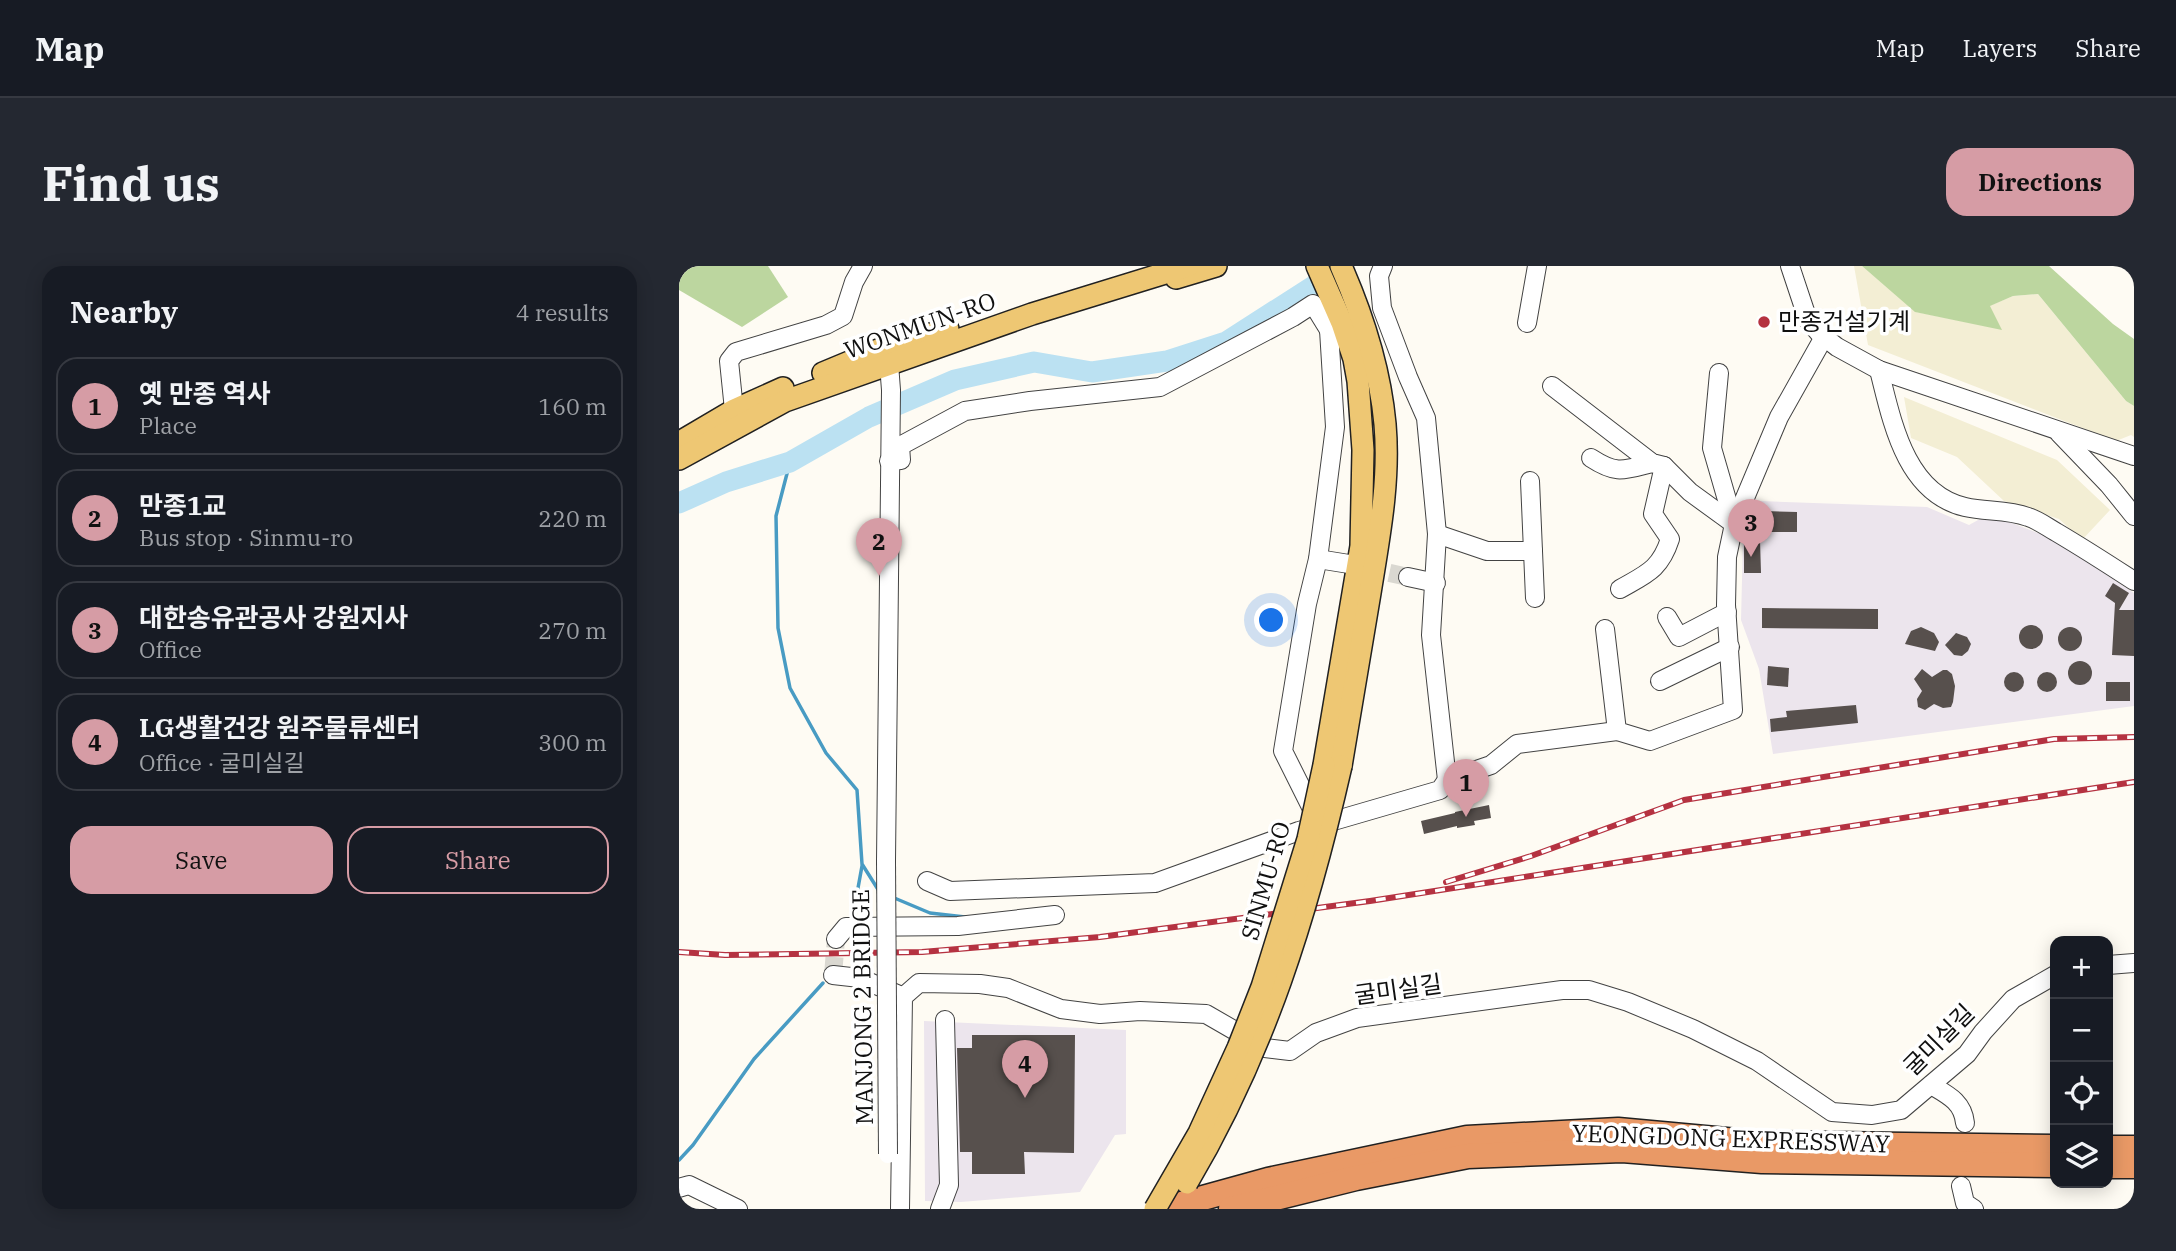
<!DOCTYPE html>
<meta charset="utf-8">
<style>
body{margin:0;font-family:"IBM Plex Serif","Noto Sans KR",serif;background:#242831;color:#f1f3f6}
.controls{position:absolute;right:21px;bottom:21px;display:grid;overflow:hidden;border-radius:14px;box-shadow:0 4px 18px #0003}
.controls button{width:63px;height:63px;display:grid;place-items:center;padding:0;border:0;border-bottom:2px solid #363941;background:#171b24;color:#f1f3f6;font:35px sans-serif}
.you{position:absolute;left:593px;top:355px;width:24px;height:24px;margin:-18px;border:5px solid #fff;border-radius:50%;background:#1a73e8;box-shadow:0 0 0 10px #1a73e833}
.badge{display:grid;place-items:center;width:46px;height:46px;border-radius:50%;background:#d69ca5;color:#111;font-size:23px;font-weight:700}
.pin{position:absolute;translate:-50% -58px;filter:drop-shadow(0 2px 4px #0008)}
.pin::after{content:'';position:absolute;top:37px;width:24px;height:21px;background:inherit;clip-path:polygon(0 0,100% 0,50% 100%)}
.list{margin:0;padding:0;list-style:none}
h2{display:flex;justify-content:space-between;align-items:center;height:91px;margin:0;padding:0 28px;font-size:30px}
h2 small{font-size:23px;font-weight:400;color:#9ea1a6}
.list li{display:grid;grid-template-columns:46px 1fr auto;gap:21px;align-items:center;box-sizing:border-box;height:98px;margin:0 14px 14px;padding:0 14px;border:2px solid #363941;border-radius:21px}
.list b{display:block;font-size:26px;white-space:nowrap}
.list p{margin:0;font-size:23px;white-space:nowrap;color:#9ea1a6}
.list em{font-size:23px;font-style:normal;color:#9ea1a6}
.actions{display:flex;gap:14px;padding:21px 28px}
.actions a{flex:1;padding:16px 0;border:2px solid #d69ca5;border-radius:21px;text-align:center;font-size:24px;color:#d69ca5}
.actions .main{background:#d69ca5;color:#111}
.icon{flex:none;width:38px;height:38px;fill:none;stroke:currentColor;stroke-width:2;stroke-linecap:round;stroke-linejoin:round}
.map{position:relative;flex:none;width:1455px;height:943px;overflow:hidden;border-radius:21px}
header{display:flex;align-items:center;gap:42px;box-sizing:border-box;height:98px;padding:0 35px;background:#171b24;border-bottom:2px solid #363941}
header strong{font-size:33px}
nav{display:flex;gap:38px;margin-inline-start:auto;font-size:24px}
.intro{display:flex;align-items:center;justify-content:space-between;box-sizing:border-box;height:168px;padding:0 42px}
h1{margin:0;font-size:49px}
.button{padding:18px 32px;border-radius:21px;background:#d69ca5;color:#111;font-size:24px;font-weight:700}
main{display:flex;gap:42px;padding:0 42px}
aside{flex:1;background:#171b24;border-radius:21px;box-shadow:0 4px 18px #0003}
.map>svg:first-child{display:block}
.industrial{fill:#ece5ed}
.farmland{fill:#f3eed4}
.forest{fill:#bcd69f}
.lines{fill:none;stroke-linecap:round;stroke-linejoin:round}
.stream{stroke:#489bc3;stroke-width:3.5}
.river{stroke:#bbe1f2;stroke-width:21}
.building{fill:#57504d}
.minor-tunnel{stroke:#dad8d1;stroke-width:18;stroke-dasharray:18 9;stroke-linecap:butt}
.minor-casing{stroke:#434343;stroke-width:20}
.major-casing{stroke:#212121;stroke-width:24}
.highway-casing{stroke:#212121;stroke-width:27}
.minor{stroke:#fff;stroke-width:18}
.major{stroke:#eec773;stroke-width:21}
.highway{stroke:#e99966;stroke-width:24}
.rail-casing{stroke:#b53241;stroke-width:6}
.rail{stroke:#fff;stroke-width:3.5;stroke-dasharray:10;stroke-linecap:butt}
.minor-bridge-casing{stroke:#434343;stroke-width:20;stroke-linecap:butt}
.major-bridge-casing{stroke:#212121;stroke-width:24;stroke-linecap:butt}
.minor-bridge{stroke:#fff;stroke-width:18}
.major-bridge{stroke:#eec773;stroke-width:21}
.poi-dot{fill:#b53241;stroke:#fff;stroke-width:2.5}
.labels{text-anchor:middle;stroke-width:7;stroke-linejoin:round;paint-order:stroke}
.poi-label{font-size:24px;fill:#101010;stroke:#fff;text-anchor:start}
.street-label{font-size:24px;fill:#101010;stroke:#fff}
</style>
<header>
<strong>Map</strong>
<nav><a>Map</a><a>Layers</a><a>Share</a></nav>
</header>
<div class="intro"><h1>Find us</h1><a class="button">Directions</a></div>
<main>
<aside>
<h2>Nearby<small>4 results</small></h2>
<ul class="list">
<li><span class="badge">1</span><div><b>옛 만종 역사</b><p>Place</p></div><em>160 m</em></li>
<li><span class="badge">2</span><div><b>만종1교</b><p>Bus stop · Sinmu-ro</p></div><em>220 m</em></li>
<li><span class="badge">3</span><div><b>대한송유관공사 강원지사</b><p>Office</p></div><em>270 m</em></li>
<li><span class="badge">4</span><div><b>LG생활건강 원주물류센터</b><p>Office · 굴미실길</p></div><em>300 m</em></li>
</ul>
<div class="actions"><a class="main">Save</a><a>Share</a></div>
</aside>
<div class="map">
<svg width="1455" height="943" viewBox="0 0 1455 943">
<rect width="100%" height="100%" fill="#fefbf3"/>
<g class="industrial">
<polygon points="1081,235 1248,241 1290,259 1310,248 1372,272 1455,327 1455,440 1094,488 1080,403 1062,354 1064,274 1072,267 1072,244"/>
<polygon points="245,755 447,764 447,868 436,869 401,926 282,936 246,935"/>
</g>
<g class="farmland">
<polygon points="1175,0 1183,0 1237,46 1322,63 1310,40 1334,30 1359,28 1447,135 1455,140 1455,171 1452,169 1437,175 1189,79"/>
<polygon points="1225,131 1378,194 1431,244 1403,274 1380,253 1325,235 1278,191 1232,172"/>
</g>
<g class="forest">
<polygon points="0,0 89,0 109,31 63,61 0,24"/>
<polygon points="1183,0 1370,0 1434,58 1455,73 1455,140 1447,135 1359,28 1334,30 1311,40 1323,64 1236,46"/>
</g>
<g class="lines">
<g class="stream">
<polyline points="111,196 97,250 99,362 111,422 147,487 178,524 183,598 200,625"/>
<polyline points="213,631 251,647 286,651"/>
<polyline points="177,633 183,600"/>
<polyline points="0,894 14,879 75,793 144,717"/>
</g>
<polyline class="river" points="0,237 47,216 111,196 190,151 276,114 355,96 413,106 488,95 547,76 658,5"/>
</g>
<g class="building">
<polygon points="1085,245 1118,246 1118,266 1085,266"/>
<polygon points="1081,275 1082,307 1065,307 1065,276"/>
<polygon points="1434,317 1450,327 1440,344 1455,344 1455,390 1433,389 1436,337 1426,330"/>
<polygon points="1083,342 1199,343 1199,363 1083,362"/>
<circle cx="1352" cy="371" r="12"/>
<polygon points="1242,361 1255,367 1260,376 1256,385 1226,378 1232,365"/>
<circle cx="1391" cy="373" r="12"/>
<polygon points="1277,367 1288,371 1292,378 1289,385 1283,390 1275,389 1266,379"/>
<circle cx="1401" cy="407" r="12"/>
<polygon points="1089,400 1110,402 1109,421 1088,419"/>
<polygon points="1243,403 1253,411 1264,404 1268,404 1273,408 1276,420 1274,436 1272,441 1264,442 1255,438 1246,444 1239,441 1238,433 1243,425 1235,413"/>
<circle cx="1335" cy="416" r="10"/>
<circle cx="1368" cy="416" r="10"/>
<rect x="1427" y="416" width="24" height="19"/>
<polygon points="1177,439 1179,457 1092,466 1091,453 1108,451 1107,445"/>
<polygon points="810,539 812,552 795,555 796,559 778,562 778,560 745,568 742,555 776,547 776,546"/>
<polygon points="293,769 396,769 395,887 345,886 346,908 293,908 293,886 281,886 278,782 293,782"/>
</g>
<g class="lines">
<g class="minor-tunnel">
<polyline points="684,301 729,311"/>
<polyline points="154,709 157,673"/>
</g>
<g class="minor-casing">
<g id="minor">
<polyline points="704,0 700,10 703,42 729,111 747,152 758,268 752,369 768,514"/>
<polyline points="1111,0 1129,54 1140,67 1158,81 1200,104 1455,190"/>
<polyline points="848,57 858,0"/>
<path d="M1200,104c13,51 26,123 86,137 21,5 42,2 63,10 10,3 19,10 28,15 27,16 52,32 78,49"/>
<polyline points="1040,107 1033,182 1055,258"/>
<polyline points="873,120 973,197 985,200 1011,226 1055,258"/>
<polyline points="55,144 50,95 57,86 147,59 164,50 175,16 184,0"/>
<polyline points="1380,167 1430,219 1455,250"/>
<path d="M912,192c26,17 33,12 61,5"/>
<polyline points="210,195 222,194 221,180 286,145 351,135 481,121 614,51 634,38 650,64"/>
<polyline points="851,215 856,332"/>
<polyline points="758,268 808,285 854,285"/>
<polyline points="639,293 670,298"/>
<polyline points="729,311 757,317"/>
<path d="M941,323c26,-15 40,-19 50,-50l-17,-25 11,-48"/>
<polyline points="988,351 1000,371 1048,346"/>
<polyline points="926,363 938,465 971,475 1054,444 1047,339 1048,291 1055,258 1100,151 1145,71"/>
<polyline points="981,415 1051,381"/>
<polyline points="637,551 604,485 628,338 639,293 656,161 650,64 663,57"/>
<polyline points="207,595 212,124 210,98"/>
<polyline points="248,615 271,625 476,617 620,565 761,524 768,514 812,499 838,478 938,465"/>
<polyline points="157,673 167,661 279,660 376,649"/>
<polyline points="1429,699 1455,697"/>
<polyline points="154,709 181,712 220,729"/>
<path d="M1252,819c17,10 32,17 34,38"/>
<polyline points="1282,920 1286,937 1295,943"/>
<polyline points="0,922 10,919 59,943"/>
<polyline points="221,943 224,731 240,717 301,718 329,722 382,743 421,748 461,745 527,748 586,782 611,785 637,767 678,752 883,724 910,724 949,736 1014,763 1078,795 1153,846 1193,849 1222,844 1288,788 1304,766 1334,733 1376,709"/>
<polyline points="261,943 270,919 266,754"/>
</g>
</g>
<g class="major-casing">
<g id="major">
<polyline points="638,0 663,57 675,93 679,115 684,184 682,280 645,499"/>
<polyline points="497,12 537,0"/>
<polyline points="144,107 204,82 269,63"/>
<polyline points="6,173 55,144 104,122"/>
<polyline points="0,193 106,135 353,48 509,0"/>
<path d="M662,500c10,-57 19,-115 29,-173 9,-56 20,-112 15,-169 -5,-54 -22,-108 -44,-158"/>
</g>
</g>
<g class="highway-casing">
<g id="highway">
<polyline points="1429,882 1455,882"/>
<polyline points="1429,900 1455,900"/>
<polyline points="484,943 589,914 788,872 939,864 1080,877 1376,881"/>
<polyline points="552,943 677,912 789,890 943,884 1083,895 1376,899"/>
</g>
</g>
<use href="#minor" class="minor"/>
<use href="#major" class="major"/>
<use href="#highway" class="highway"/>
<g class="rail-casing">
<g id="rail">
<polyline points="767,616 852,590 1005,534 1375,473 1455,471"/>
<polyline points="0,686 46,689 243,686 421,671 691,635 1455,516"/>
</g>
</g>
<use href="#rail" class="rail"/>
<g class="minor-bridge-casing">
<polyline id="minor-bridge" points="207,595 209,888"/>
</g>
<g class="major-bridge-casing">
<g id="major-bridge">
<path d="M508,917c78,-132 120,-268 154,-417"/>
<polyline points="476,943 520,867 559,782 583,721 629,573 645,499"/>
</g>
</g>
<use href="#minor-bridge" class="minor-bridge"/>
<use href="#major-bridge" class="major-bridge"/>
</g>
<circle class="poi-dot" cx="1085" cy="56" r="7"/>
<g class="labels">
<g class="poi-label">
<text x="1099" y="64">만종건설기계</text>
</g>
<g class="street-label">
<text transform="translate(241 60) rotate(-19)" y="8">WONMUN-RO</text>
<text transform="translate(587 615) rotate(-74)" y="8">SINMU-RO</text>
<text transform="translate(719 724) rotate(-8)" y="8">굴미실길</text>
<text transform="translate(184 741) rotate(-91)" y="8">MANJONG 2 BRIDGE</text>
<text transform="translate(1260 774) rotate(-45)" y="8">굴미실길</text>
<text transform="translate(1052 873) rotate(2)" y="8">YEONGDONG EXPRESSWAY</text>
</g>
</g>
</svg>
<div class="controls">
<button>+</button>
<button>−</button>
<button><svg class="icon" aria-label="locate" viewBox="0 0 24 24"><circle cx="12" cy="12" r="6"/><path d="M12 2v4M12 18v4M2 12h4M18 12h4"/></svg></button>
<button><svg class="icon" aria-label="layers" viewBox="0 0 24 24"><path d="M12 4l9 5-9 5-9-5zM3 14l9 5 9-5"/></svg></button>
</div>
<div class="you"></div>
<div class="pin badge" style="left:787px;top:551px">1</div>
<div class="pin badge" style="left:200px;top:310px">2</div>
<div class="pin badge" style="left:1072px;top:291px">3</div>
<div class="pin badge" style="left:346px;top:832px">4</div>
</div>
</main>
